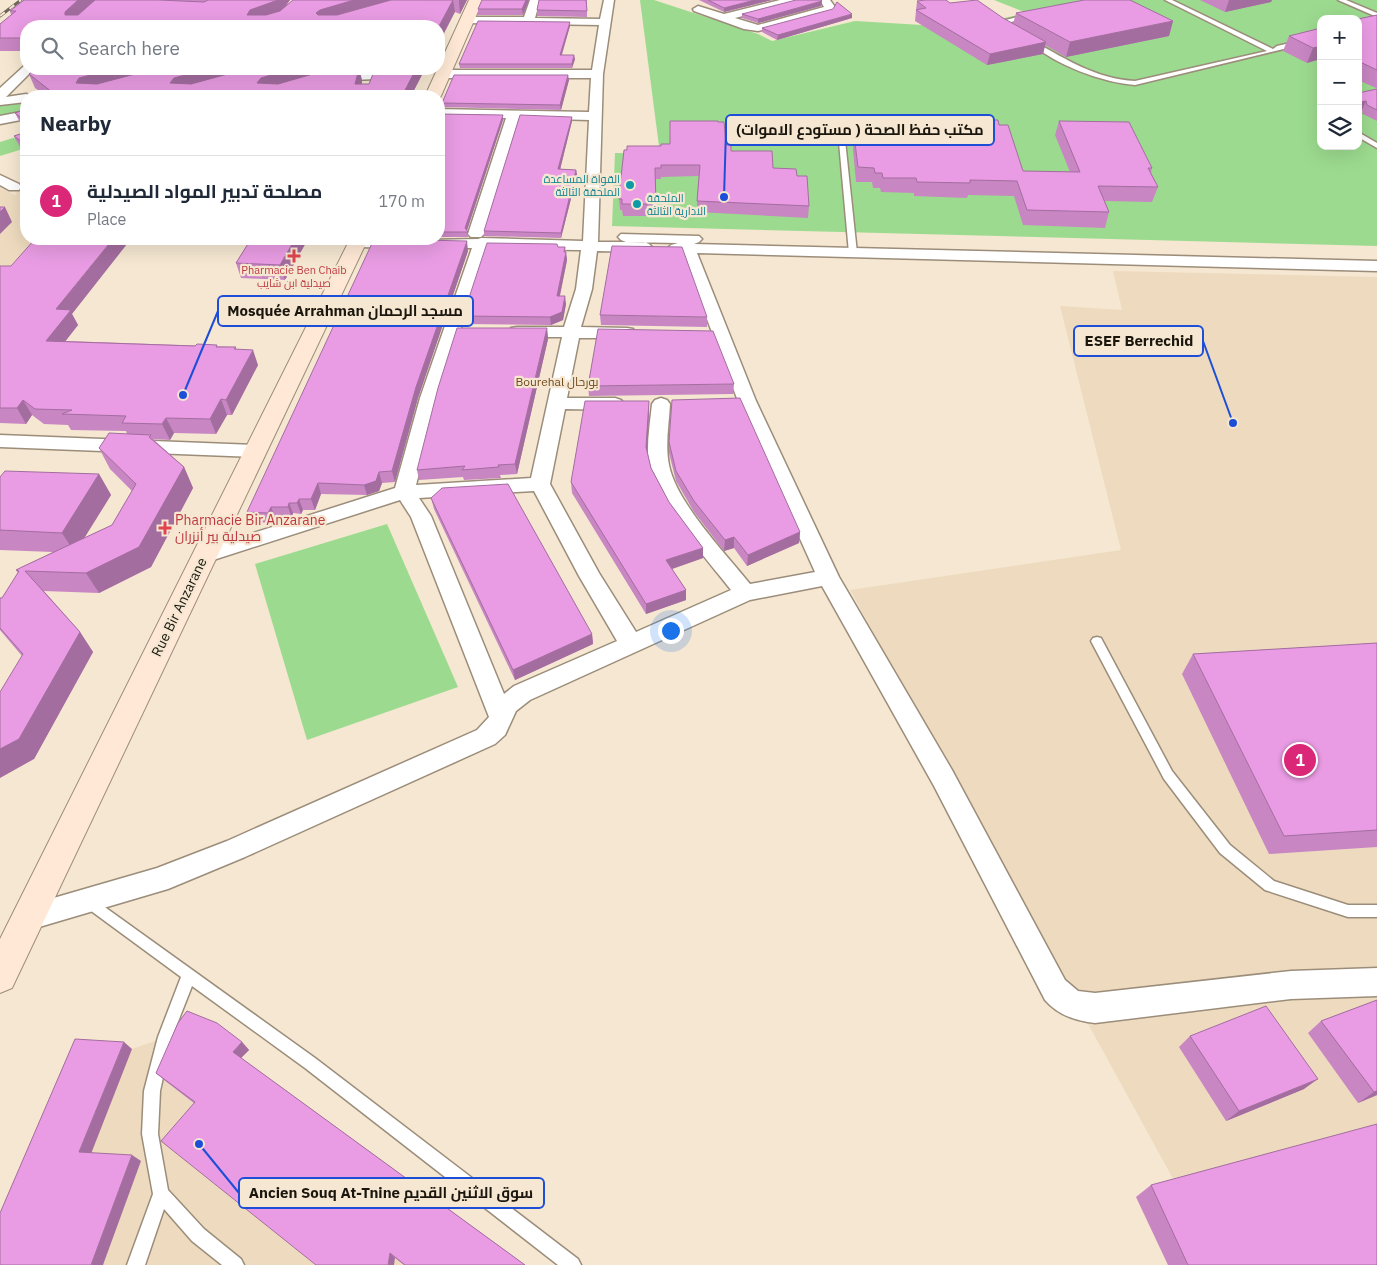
<!DOCTYPE html>
<meta charset="utf-8">
<style>
body{margin:0;font-family:"IBM Plex Sans",Cairo,sans-serif;background:#f2f2f3;color:#1f2937}
.controls{position:absolute;right:15px;top:15px;display:grid;overflow:hidden;border-radius:10px;box-shadow:0 5px 20px #0002}
.controls button{width:45px;height:45px;display:grid;place-items:center;padding:0;border:0;border-bottom:1px solid #e0e1e3;background:#fff;color:#1f2937;font:25px sans-serif}
.you{position:absolute;left:670px;top:630px;width:18px;height:18px;margin:-12px;border:4px solid #fff;border-radius:50%;background:#1a73e8;box-shadow:0 0 0 8px #1a73e833}
.badge{display:grid;place-items:center;width:32px;height:32px;border-radius:50%;background:#db2777;color:#fff;font-size:16px;font-weight:700}
.pin{position:absolute;translate:-50% -50%;border:2px solid #fff;box-shadow:0 1px 5px #0006}
.list{margin:0;padding:0;list-style:none}
h2{display:flex;justify-content:space-between;align-items:center;height:65px;margin:0;padding:0 20px;font-size:21px}
h2 small{font-size:16px;font-weight:400;color:#747a83}
.list li{display:grid;grid-template-columns:32px 1fr auto;gap:15px;align-items:center;box-sizing:border-box;height:90px;padding:0 20px;border-top:1px solid #e0e1e3}
.list b{display:block;font-size:19px;white-space:nowrap}
.list p{margin:0;font-size:16px;white-space:nowrap;color:#747a83}
.list em{font-size:16px;font-style:normal;color:#747a83}
.icon{flex:none;width:28px;height:28px;fill:none;stroke:currentColor;stroke-width:2;stroke-linecap:round;stroke-linejoin:round}
.map{position:relative;flex:none;width:1377px;height:1265px;overflow:hidden}
.search{position:absolute;background:#fff;box-shadow:0 5px 20px #0002;left:20px;top:20px;width:425px;height:55px;display:flex;align-items:center;gap:12px;box-sizing:border-box;padding:0 18px;border-radius:20px;color:#747a83;font-size:19px}
.panel{position:absolute;background:#fff;box-shadow:0 5px 20px #0002;left:20px;top:90px;width:425px;height:155px;border-radius:20px}
.map>svg:first-child{display:block}
.built{fill:#eedbbf}
.green{fill:#9cdb8f;fill-rule:evenodd}
.lines{fill:none;stroke-linecap:round;stroke-linejoin:round}
.lane-casing{stroke:#9b8d7a;stroke-width:3}
.street-casing{stroke:#9b8d7a;stroke-width:3}
.secondary-casing{stroke:#9b8d7a;stroke-width:2}
.lane{fill:#fff;fill-rule:evenodd}
.street{fill:#fff;fill-rule:evenodd}
.secondary{fill:#ffe9d6;fill-rule:evenodd}
.rail-casing{stroke:#6d6558;stroke-width:3}
.rail{stroke:#f5e7d1;stroke-width:2;stroke-dasharray:6;stroke-linecap:butt}
.wall{fill:#c886c3}
.shaded-wall{fill:#a36d9f}
.building{fill:#e99ce3;stroke:#a36d9f}
.culture-dot{fill:#0f9aa8;stroke:#f5e7d1;stroke-width:2}
.health-dot{fill:#e0444e;stroke:#f5e7d1;stroke-width:2}
.labels{text-anchor:middle;stroke-width:4.5;stroke-linejoin:round;paint-order:stroke}
.far-culture-label{font-size:11px;fill:#0d838f;stroke:#f5e7d1;text-anchor:end}
.far-health-label{font-size:11px;fill:#be3a42;stroke:#f5e7d1}
.far-neighbourhood-label{font-size:12px;fill:#70481c;stroke:#f5e7d1}
.health-label{font-size:14px;fill:#be3a42;stroke:#f5e7d1;text-anchor:start}
.street-label{font-size:14px;fill:#1a160e;stroke:#f5e7d1}
.leader{fill:none;stroke:#1d4ed8;stroke-width:2}
.callout-dot{fill:#1d4ed8;stroke:#f5e7d1;stroke-width:2}
.callout{fill:#f5e7d1;stroke:#1d4ed8;stroke-width:2}
.callout-label{font-size:15px;text-anchor:middle;font-weight:bold;fill:#1a160e}
</style>
<div class="map">
<svg width="1377" height="1265" viewBox="0 0 1377 1265">
<rect width="100%" height="100%" fill="#f5e7d1"/>
<g class="built">
<polygon points="0,188 15,195 18,191 26,192 26,239 71,239 0,322"/>
<polygon points="1113,271 1377,277 1377,1265 1168,1265 1136,1197 1177,1186 850,590 1121,550 1060,306 1122,310"/>
<polygon points="186,1030 240,1059 521,1265 0,1265 84,1046 132,1049"/>
</g>
<g class="green">
<path d="M640,0h14l104,34 14,7 83,-20 67,4 68,-4 37,-8 -33,-13h383v246l-765,-20 3,-73 45,1zM1321,19h37v127h-37z"/>
<polygon points="24,102 26,102 26,110 0,116 0,104"/>
<polygon points="26,134 26,148 0,156 0,142"/>
<polygon points="387,524 458,687 307,740 255,564"/>
</g>
<g class="lines">
<g class="lane-casing">
<g id="lane">
<path d="M1165,0h7l101,49 4,-3 44,-10v4l-186,45c-35,-3 -78,-20 -105,-42l5,-1c32,18 62,37 100,39l132,-30z"/>
<polygon points="1338,0 1346,0 1377,13 1377,17"/>
<polygon points="1028,14 1030,17 1007,23 1012,31 1008,31 1002,27 1002,21"/>
<polygon points="1358,111 1361,112 1361,114 1358,115"/>
<polygon points="841,129 844,131 857,253 853,255 849,253 838,131"/>
<polygon points="1358,132 1377,143 1377,148 1358,137"/>
<polygon points="1097,637 1101,638 1172,771 1230,845 1274,881 1348,905 1377,905 1377,917 1348,917 1265,890 1220,853 1164,779 1091,641 1093,638"/>
<polygon points="88,895 315,1058 578,1259 581,1265 558,1265 305,1068 192,986 172,1037 160,1091 158,1134 168,1190 204,1229 241,1259 244,1265 222,1265 192,1241 164,1209 145,1265 127,1265 153,1194 142,1134 144,1091 158,1037 181,977 83,905 81,901 83,897"/>
</g>
</g>
<g class="street-casing">
<g id="street">
<path d="M530,0h10l-5,18 65,1 4,-19h10l-11,74 -5,168h46l5,2 3,3 -3,3 -5,2 -47,-1 -5,38 -11,38 46,1 6,1 2,4 -2,4 -6,1h-48l-12,60h48l6,2 3,4 -3,4 -6,2 -50,-1 -15,75 49,89 37,59 95,-42c-24,-31 -75,-87 -82,-125 -3,-19 1,-41 3,-61l3,-4 6,-2 6,2 3,4c-1,20 -5,41 -1,61 7,37 57,89 81,119l65,-12 -77,-171 -56,-148 -11,-2 -3,-3 3,-3 7,-2 -52,-1 -5,-2 -3,-3 3,-3 78,2 3,3 -3,3 -5,2 683,17v10l-680,-18 59,148 83,176 113,193 113,210 13,11 17,2 196,-22 86,-3v28l-86,3 -196,24c-19,-2 -37,-8 -50,-23l-111,-214 -112,-200 -72,14 -220,100 -14,11 -11,24 -10,9 -250,113 -77,32 -139,41 -10,-4 -4,-9 4,-9 138,-40 70,-27 250,-111 12,-13 -78,-200 -11,-17 -196,63 -7,-2 -4,-5 4,-5 198,-63 25,-90 52,-150h-36l-5,-2 -3,-3 3,-3 47,-1 3,-1 102,3 6,-121 -70,-2 -35,116 -3,3h-10l-3,-3 38,-116 -67,-1v-8l150,3 2,-34h-148l-6,-4 6,-4h149l7,-45 -131,-2 -6,-3 6,-3h56zM487,249l94,1 -5,39 -12,38h-47l-6,1 -2,4 2,4 6,1h45l-31,141 -115,7 22,-87zM534,491l45,85 38,65 -103,45 -10,8 -73,-178 -12,-18z"/>
<polygon points="780,0 798,0 797,2 735,18 758,25 824,7 820,0 830,0 835,7 832,11 758,31 744,29 694,11 693,9 698,6 724,14"/>
<polygon points="24,66 26,66 26,69 34,69 6,97 26,94 31,96 26,96 26,102 0,105 0,88"/>
<polygon points="372,72 378,76 376,79 331,81 325,77 331,73"/>
<polygon points="26,111 26,119 0,124 0,116"/>
<polygon points="0,175 19,184 21,187 19,190 9,190 0,185"/>
<polygon points="338,239 405,239 412,243 409,246 404,248 358,247 341,242"/>
<polygon points="0,435 255,445 262,447 265,451 262,455 255,457 0,447"/>
</g>
</g>
<g class="secondary-casing">
<g id="secondary">
<polygon points="469,0 483,0 441,96 439,99 439,96 425,96"/>
<polygon points="350,239 368,239 12,988 0,993 0,939"/>
</g>
</g>
<use href="#lane" class="lane"/>
<use href="#street" class="street"/>
<use href="#secondary" class="secondary"/>
<g class="rail-casing">
<polyline id="rail" points="0,16 21,0"/>
</g>
<use href="#rail" class="rail"/>
</g>
<g class="wall">
<polygon points="24,0 290,0 285,7 293,0 467,0 460,14 455,12 26,26 26,51 0,51 0,24 11,15 10,11"/>
<polygon points="529,0 523,15 478,15 478,9"/>
<polygon points="587,0 587,17 537,16 537,10"/>
<polygon points="699,0 772,0 724,12"/>
<polygon points="1200,0 1272,0 1271,2 1225,12"/>
<polygon points="917,1 950,3 1003,18 1013,24 1016,13 1173,21 1169,36 1066,57 1045,45 1043,54 987,65 915,21"/>
<polygon points="821,6 758,23 742,18 742,14"/>
<polygon points="1377,15 1377,88 1376,88 1358,80 1358,19"/>
<polygon points="852,18 777,40 762,32 762,28"/>
<polygon points="570,26 562,55 575,59 572,68 460,68 459,64"/>
<polygon points="1321,28 1321,62 1317,60 1307,63 1283,51 1289,36"/>
<polygon points="35,69 367,69 367,70 360,70 362,81 362,84 369,84 425,69 411,96 46,96 35,88 29,74"/>
<polygon points="569,80 561,110 443,107 442,103"/>
<polygon points="1377,89 1377,121 1363,114 1362,110 1358,111 1358,93"/>
<polygon points="26,109 26,130 22,126 15,113"/>
<polygon points="439,114 503,115 503,120 467,231 468,237 439,237"/>
<polygon points="572,117 572,121 560,169 576,170 577,175 561,238 484,236 484,231"/>
<polygon points="857,117 897,141 961,142 959,134 962,120 999,125 1023,171 1070,172 1055,135 1059,121 1152,168 1151,173 1158,187 1152,202 1105,201 1109,212 1105,228 1023,225 1014,196 968,195 967,198 914,196 914,193 881,192 880,188 873,188 872,182 856,182 853,150 854,135 856,136 856,132"/>
<polygon points="26,132 26,154 21,149 14,136"/>
<polygon points="726,145 731,151 773,168 797,176 809,206 808,218 697,212 697,201 699,176 661,177 661,179 656,179 656,216 623,216 622,210 620,210 619,199 661,146"/>
<polygon points="251,239 308,239 285,280 241,278 236,263"/>
<polygon points="558,247 565,247 567,260 560,296 566,304 563,320 551,325 465,324 463,316"/>
<polygon points="468,251 418,398 395,482 382,483 379,491 367,495 321,494 315,510 303,510 301,514 293,513 292,518 275,517 272,523 252,522 247,512"/>
<polygon points="0,266 11,266 72,314 78,325 65,341 236,347 236,350 258,365 232,415 227,415 216,434 174,433 170,440 153,439 184,467 193,488 151,567 99,593 44,591 80,632 93,652 34,759 22,656 0,630 0,598 2,598 18,573 16,570 53,552 0,550 0,477 99,474 111,495 84,538 112,525 132,491 110,469 99,448 127,434 126,431 71,430 68,425 44,424 32,415 26,424 0,423"/>
<polygon points="600,315 707,317 707,327 601,325"/>
<polygon points="547,328 548,339 517,474 500,475 501,478 464,480 463,477 419,480 417,470"/>
<polygon points="734,384 733,394 589,396 588,386"/>
<polygon points="649,412 647,450 651,468 669,502 703,548 703,558 672,569 686,590 686,600 646,614 572,493 571,482"/>
<polygon points="669,442 800,532 799,543 747,566 734,548 724,551 694,512 676,481 669,453"/>
<polygon points="431,498 592,634 593,644 515,680 434,509"/>
<polygon points="1377,643 1377,847 1269,854 1182,674 1193,654"/>
<polygon points="1377,1000 1377,1095 1358,1103 1308,1033 1321,1021"/>
<polygon points="1190,1036 1304,1089 1226,1121 1179,1047"/>
<polygon points="242,1042 249,1050 241,1058 525,1265 404,1265 164,1080 156,1073"/>
<polygon points="1151,1185 1377,1265 1168,1265 1136,1197"/>
</g>
<g class="shaded-wall">
<polygon points="78,0 96,0 70,25 65,15 65,12"/>
<polygon points="278,0 290,0 281,12 251,26 247,15 250,10"/>
<polygon points="354,0 400,0 322,22 316,13 320,10"/>
<polygon points="453,0 455,12 439,43 439,26"/>
<polygon points="459,0 467,0 460,14 459,2"/>
<polygon points="526,0 529,0 523,15 522,9"/>
<polygon points="755,0 772,0 724,12 724,8"/>
<polygon points="1229,0 1272,0 1271,2 1225,12"/>
<polygon points="822,1 821,6 758,23 758,19"/>
<polygon points="852,14 852,18 777,40 778,35"/>
<polygon points="1173,21 1169,36 1066,57 1070,42"/>
<polygon points="570,22 570,26 560,59 560,55"/>
<polygon points="1046,42 1043,54 987,65 990,54"/>
<polygon points="1321,46 1321,52 1317,60 1307,63 1313,48"/>
<polygon points="574,55 575,59 572,68 572,64"/>
<polygon points="113,69 165,69 84,91 76,83 79,78"/>
<polygon points="206,69 255,69 175,96 170,83 174,78"/>
<polygon points="291,69 335,69 261,96 257,83 261,78"/>
<polygon points="359,69 362,81 359,96 355,84"/>
<polygon points="416,69 425,69 411,96 402,96"/>
<polygon points="568,75 569,80 561,110 560,105"/>
<polygon points="1366,101 1362,110 1358,111 1358,106 1360,102"/>
<polygon points="503,115 503,120 466,233 465,228"/>
<polygon points="572,117 572,121 559,174 558,169"/>
<polygon points="576,170 577,175 561,238 561,233"/>
<polygon points="5,207 12,222 0,234 0,212"/>
<polygon points="113,239 131,239 72,314 78,325 54,356 46,341 56,309"/>
<polygon points="295,239 308,239 285,280 280,265"/>
<polygon points="467,241 468,251 418,398 395,482 392,471 416,387"/>
<polygon points="566,252 567,260 558,304 557,296"/>
<polygon points="565,296 566,304 563,320 551,325 550,317"/>
<polygon points="547,328 548,339 517,474 515,464"/>
<polygon points="253,350 258,365 232,415 226,400"/>
<polygon points="221,399 227,415 216,434 210,419"/>
<polygon points="23,400 32,415 26,424 17,408"/>
<polygon points="649,401 649,412 647,457 646,447"/>
<polygon points="166,418 174,433 170,440 162,424"/>
<polygon points="184,467 193,488 151,567 99,593 86,573"/>
<polygon points="379,472 382,483 379,491 367,495 364,485"/>
<polygon points="99,474 111,495 75,553 62,533"/>
<polygon points="318,483 321,494 315,510 311,499"/>
<polygon points="299,499 303,510 301,514 297,503"/>
<polygon points="289,503 293,513 292,518 288,507"/>
<polygon points="271,507 275,517 272,523 268,513"/>
<polygon points="800,532 799,543 747,566 748,555"/>
<polygon points="734,537 734,548 724,551 725,540"/>
<polygon points="703,548 703,558 666,571 666,560"/>
<polygon points="686,590 686,600 646,614 646,604"/>
<polygon points="80,632 93,652 34,759 0,778 0,749"/>
<polygon points="592,634 593,644 515,680 513,670"/>
<polygon points="124,1042 132,1049 89,1159 79,1152"/>
<polygon points="242,1042 249,1050 240,1059 233,1052"/>
<polygon points="1318,1079 1304,1089 1226,1121 1239,1111"/>
<polygon points="1377,1091 1377,1095 1358,1103 1374,1092"/>
<polygon points="132,1155 141,1161 103,1265 91,1265"/>
<polygon points="390,1253 395,1258 394,1265 388,1265"/>
</g>
<g class="building">
<polygon points="24,0 78,0 65,12 65,15 78,15 95,0 159,0 204,2 208,0 278,0 250,10 247,15 266,15 280,11 293,0 354,0 320,10 316,13 318,15 337,15 391,0 453,0 439,26 26,26 26,38 0,38 0,24 16,11 10,11"/>
<polygon points="482,0 526,0 522,9 478,9"/>
<polygon points="539,0 586,0 587,11 537,10"/>
<polygon points="708,0 755,0 724,8"/>
<polygon points="796,0 821,0 822,1 758,19 742,14"/>
<polygon points="926,0 946,0 950,3 977,0 1003,18 1046,42 990,54 916,10 926,8 917,1"/>
<polygon points="1084,0 1130,0 1173,21 1070,42 1016,13"/>
<polygon points="837,2 852,14 778,35 762,28 833,9"/>
<polygon points="1377,15 1377,70 1358,61 1358,19"/>
<polygon points="478,21 570,22 560,55 574,55 572,64 459,64"/>
<polygon points="1321,28 1321,46 1313,48 1289,36"/>
<polygon points="35,69 113,69 79,78 76,83 97,84 154,69 206,69 174,78 170,83 191,84 246,69 291,69 261,78 257,83 278,84 330,69 359,69 355,84 369,84 375,69 416,69 402,96 57,96 29,74"/>
<polygon points="454,75 568,75 560,105 442,103"/>
<polygon points="1377,89 1377,110 1367,105 1366,101 1360,102 1358,101 1358,93"/>
<polygon points="26,109 26,122 15,113"/>
<polygon points="439,114 503,115 465,228 468,232 439,232"/>
<polygon points="520,115 572,117 558,169 576,170 561,233 484,231"/>
<polygon points="857,117 893,118 897,141 968,142 962,120 998,120 999,125 1008,125 1023,171 1080,172 1059,121 1129,122 1152,168 1148,168 1158,187 1098,186 1109,212 1027,210 1017,181 970,180 970,183 917,182 916,178 883,178 882,173 875,173 874,168 858,167 854,135 860,136"/>
<polygon points="670,121 718,121 718,122 724,122 726,145 731,145 731,151 772,151 773,168 796,169 797,176 807,176 809,206 697,201 700,165 661,165 661,168 655,168 656,204 622,204 622,199 619,199 620,186 624,150 627,150 627,146 661,146 661,144 670,144"/>
<polygon points="26,132 26,145 14,136"/>
<polygon points="0,207 5,207 0,212"/>
<polygon points="35,239 113,239 56,309 71,310 46,341 195,346 197,344 217,345 216,347 236,347 234,349 253,350 226,400 221,399 210,419 166,418 162,424 122,423 126,416 62,414 72,410 35,409 23,400 17,408 0,408 0,266 11,266"/>
<polygon points="251,239 295,239 280,265 236,263"/>
<polygon points="374,239 467,241 416,387 392,471 379,472 376,481 364,485 318,483 311,499 299,499 297,503 289,503 288,507 271,507 268,513 247,512"/>
<polygon points="487,243 557,244 558,247 565,247 564,252 566,252 557,296 565,296 562,312 550,317 463,316"/>
<polygon points="612,246 682,247 707,317 600,315"/>
<polygon points="457,328 547,328 515,464 498,465 499,467 462,470 465,466 417,470 438,388"/>
<polygon points="598,329 713,331 734,384 588,386"/>
<polygon points="740,398 800,532 748,555 734,537 725,540 694,501 676,471 669,442 672,400"/>
<polygon points="585,401 649,401 646,447 651,468 669,502 703,548 666,560 686,590 646,604 571,482"/>
<polygon points="109,433 151,435 149,437 184,467 139,547 86,573 25,571 80,632 19,739 0,749 0,692 23,654 0,628 0,598 2,598 19,571 16,570 22,567 112,525 136,484 99,448"/>
<polygon points="5,471 99,474 62,533 0,530 0,477"/>
<polygon points="508,484 592,634 513,670 431,498 442,488"/>
<polygon points="1377,643 1377,830 1284,836 1193,654"/>
<polygon points="1377,1000 1377,1091 1374,1092 1321,1021"/>
<polygon points="1266,1006 1318,1079 1239,1111 1190,1036"/>
<polygon points="187,1011 217,1023 242,1042 233,1052 525,1265 405,1265 390,1253 388,1265 316,1265 161,1141 195,1102 156,1073 178,1023"/>
<polygon points="75,1039 124,1042 79,1152 132,1155 91,1265 0,1265 0,1213"/>
<polygon points="1377,1124 1377,1265 1188,1265 1151,1185"/>
</g>
<g class="culture-dot">
<circle cx="630" cy="185" r="5"/>
<circle cx="637" cy="204" r="5"/>
</g>
<g class="health-dot">
<path d="M291.5 248.5h5v5h5v5h-5v5h-5v-5h-5v-5h5z"/>
<path d="M162.5 520.5h5v5h5v5h-5v5h-5v-5h-5v-5h5z"/>
</g>
<g class="labels">
<g class="far-culture-label">
<text x="620" y="183">القواة المساعدة<tspan x="620" dy="13">الملحقة الثالثة</tspan></text>
<text x="647" y="202" text-anchor="start">الملحقة<tspan x="647" dy="13">الادارية الثالثة</tspan></text>
</g>
<g class="far-health-label">
<text x="294" y="274">Pharmacie Ben Chaib<tspan x="294" dy="13">صيدلية ابن شايب</tspan></text>
</g>
<g class="far-neighbourhood-label">
<text x="557" y="386">Bourehal بورحال</text>
</g>
<g class="health-label">
<text x="175" y="525">Pharmacie Bir Anzarane<tspan x="175" dy="16">صيدلية بير أنزران</tspan></text>
</g>
<g class="street-label">
<text transform="translate(179 607) rotate(-64)" y="5">Rue Bir Anzarane</text>
</g>
</g>
<path class="leader" d="M724 197L726 130M183 395L218 311M1233 423L1203 341M199 1144L239 1193"/>
<g class="callout-dot">
<circle cx="724" cy="197" r="5"/>
<circle cx="183" cy="395" r="5"/>
<circle cx="1233" cy="423" r="5"/>
<circle cx="199" cy="1144" r="5"/>
</g>
<g class="callout">
<rect x="726" y="115" width="268" height="30" rx="5"/>
<rect x="218" y="296" width="255" height="30" rx="5"/>
<rect x="1074" y="326" width="129" height="30" rx="5"/>
<rect x="239" y="1178" width="305" height="30" rx="5"/>
</g>
<g class="callout-label">
<text x="860" y="135">مكتب حفظ الصحة ( مستودع الاموات)</text>
<text x="345" y="316">Mosquée Arrahman مسجد الرحمان</text>
<text x="1139" y="346">ESEF Berrechid</text>
<text x="391" y="1198">Ancien Souq At-Tnine سوق الاثنين القديم</text>
</g>
</svg>
<div class="controls">
<button>+</button>
<button>−</button>
<button><svg class="icon" aria-label="layers" viewBox="0 0 24 24"><path d="M12 4l9 5-9 5-9-5zM3 14l9 5 9-5"/></svg></button>
</div>
<div class="you"></div>
<div class="pin badge" style="left:1300px;top:760px">1</div>
<div class="search"><svg class="icon" aria-label="search" viewBox="0 0 24 24"><circle cx="10" cy="10" r="6"/><path d="M15 15l6 6"/></svg>Search here</div>
<section class="panel">
<h2>Nearby<small></small></h2>
<ul class="list">
<li><span class="badge">1</span><div><b>مصلحة تدبير المواد الصيدلية</b><p>Place</p></div><em>170 m</em></li>
</ul>
</section>
</div>
